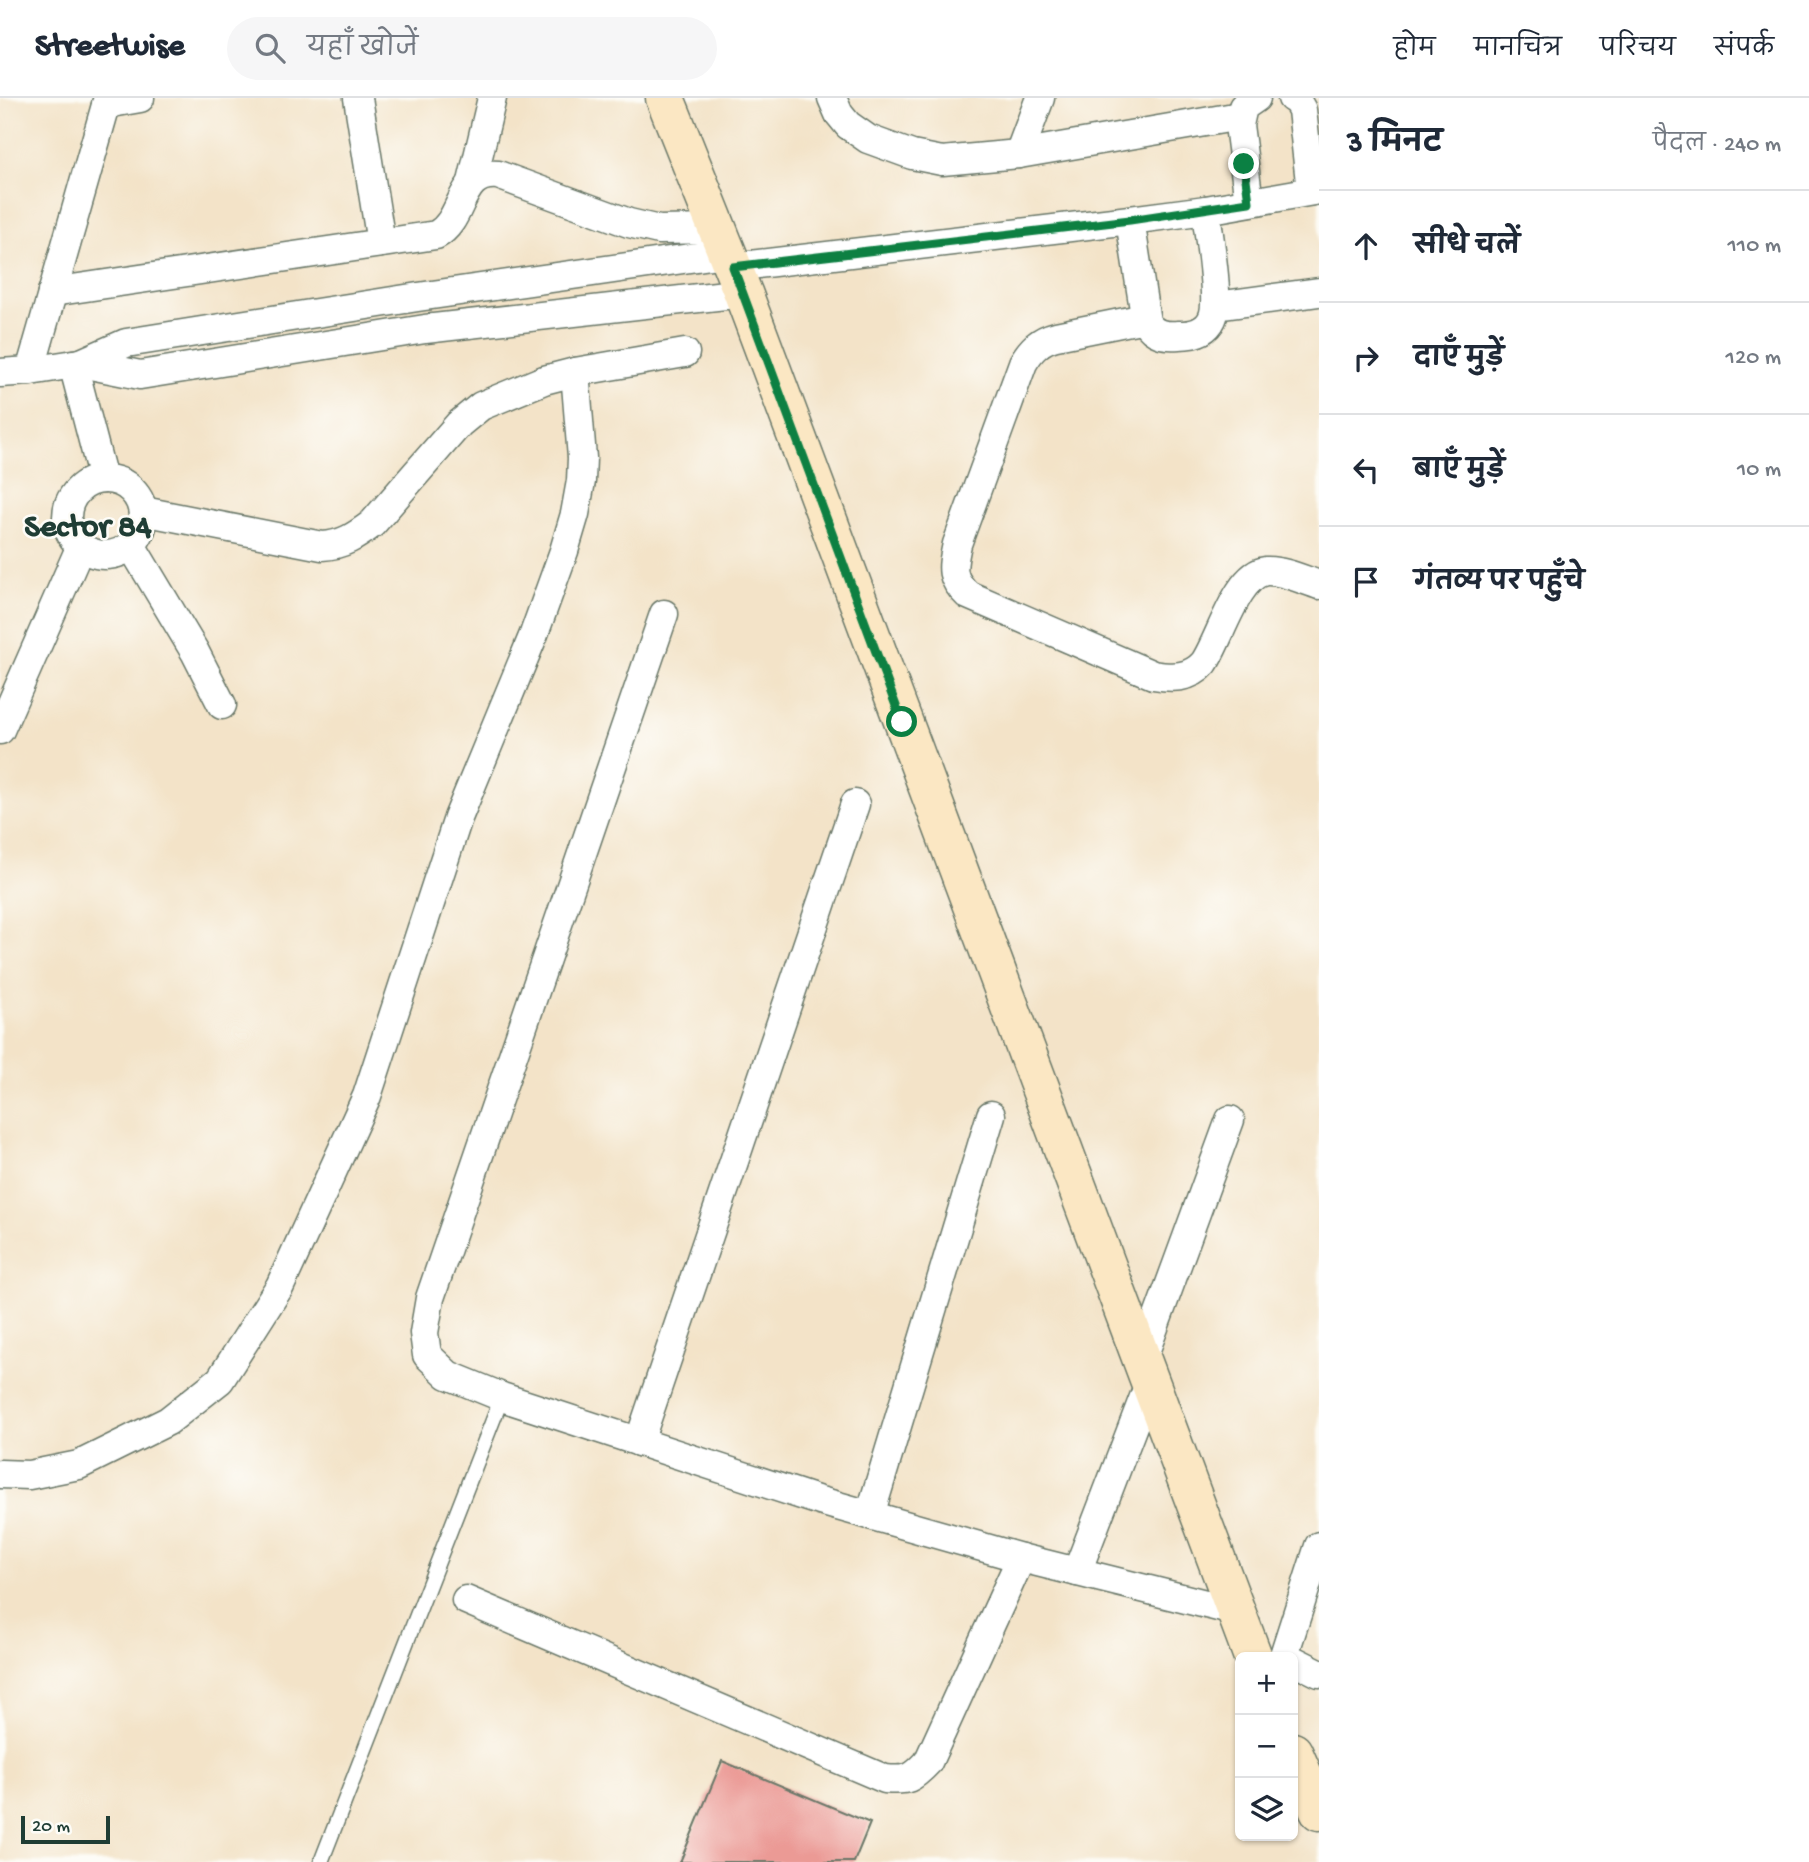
<!DOCTYPE html>
<html lang="hi">
<meta charset="utf-8">
<style>
body{margin:0;font-family:"Gochi Hand","Playpen Sans Deva",sans-serif;background:#f6f6f7;color:#1f2937}
.controls{position:absolute;right:21px;bottom:21px;display:grid;overflow:hidden;border-radius:10px;box-shadow:0 2px 5px #0004}
.controls button{width:63px;height:63px;display:grid;place-items:center;padding:0;border:0;border-bottom:2px solid #e0e1e3;background:#fff;color:#1f2937;font:35px sans-serif}
.scale{position:absolute;left:21px;bottom:18px;width:89px;box-sizing:border-box;padding-left:7px;border:4px solid #1f3d34;border-top:0;font-size:19px;line-height:24px;white-space:nowrap;color:#1f3d34;-webkit-text-stroke:5px #fdfcf7;paint-order:stroke}
.stop{position:absolute;width:21px;height:21px;margin:-16px;border:5px solid #0b8043;border-radius:50%;background:#fff}
.stop.end{background:#0b8043;border-color:#fff;box-shadow:0 2px 7px #0008}
.list{margin:0;padding:0;list-style:none}
h2{display:flex;justify-content:space-between;align-items:center;height:91px;margin:0;padding:0 28px;font-size:30px}
h2 small{font-size:23px;font-weight:400;color:#747a83}
.list li{display:grid;grid-template-columns:46px 1fr auto;gap:21px;align-items:center;box-sizing:border-box;height:112px;padding:0 28px;border-top:2px solid #e0e1e3}
.list b{display:block;font-size:26px;white-space:nowrap}
.list em{font-size:23px;font-style:normal;color:#747a83}
.icon{flex:none;width:38px;height:38px;fill:none;stroke:currentColor;stroke-width:2;stroke-linecap:round;stroke-linejoin:round}
.map{position:relative;flex:none;width:1319px;height:1764px;overflow:hidden}
header{display:flex;align-items:center;gap:42px;box-sizing:border-box;height:98px;padding:0 35px;background:#fff;border-bottom:2px solid #e0e1e3}
header strong{font-size:33px}
nav{display:flex;gap:38px;margin-inline-start:auto;font-size:24px}
.search{width:490px;height:63px;background:#f6f6f7;display:flex;align-items:center;gap:18px;box-sizing:border-box;padding:0 24px;border-radius:38px;color:#747a83;font-size:26px}
main{display:flex}
aside{flex:1;background:#fff}
.map>svg:first-child{display:block}
.building{fill:#eb9a95}
.lines{fill:none;stroke-linecap:round;stroke-linejoin:round}
.lane-casing{stroke:#697768;stroke-width:17}
.street-casing{stroke:#697768;stroke-width:31}
.secondary-casing{stroke:#697768;stroke-width:41}
.lane{stroke:#fff;stroke-width:14}
.street{stroke:#fff;stroke-width:28}
.secondary{stroke:#fbe7c3;stroke-width:38}
.route{stroke:#0b8043;stroke-width:9}
.labels{text-anchor:middle;stroke-width:5;stroke-linejoin:round;paint-order:stroke}
.district-label{font-size:33px;font-weight:bold;fill:#1f3d34;stroke:#fdfcf7}
</style>
<header>
<strong>Streetwise</strong>
<div class="search"><svg class="icon" aria-label="search" viewBox="0 0 24 24"><circle cx="10" cy="10" r="6"/><path d="M15 15l6 6"/></svg>यहाँ खोजें</div>
<nav><a>होम</a><a>मानचित्र</a><a>परिचय</a><a>संपर्क</a></nav>
</header>
<main>
<div class="map">
<svg width="1319" height="1764" viewBox="0 0 1319 1764">
<rect width="100%" height="100%" fill="#fdfcf7"/>
<filter id="ink" filterUnits="userSpaceOnUse"><feTurbulence type="fractalNoise" baseFrequency=".0143" numOctaves="2"/><feDisplacementMap in="SourceGraphic" scale="14" xChannelSelector="R" yChannelSelector="G"/><feConvolveMatrix kernelMatrix="1 2 1 2 8 2 1 2 1" color-interpolation-filters="sRGB"/></filter>
<filter id="wash" filterUnits="userSpaceOnUse"><feTurbulence type="fractalNoise" baseFrequency=".00686" numOctaves="4" result="noise"/><feDisplacementMap in="SourceGraphic" scale="28" xChannelSelector="R" yChannelSelector="G"/><feGaussianBlur stdDeviation="1.57" result="paint"/><feColorMatrix in="noise" values="0 0 0 0 0 0 0 0 0 0 0 0 0 0 0 0 0 1.4 0 .05"/><feComposite in="paint" operator="in"/></filter>
<g filter="url(#wash)">
<rect width="100%" height="100%" fill="#f3e3c8"/>
<g id="blocks">
<polygon class="building" points="722,1663 870,1725 854,1764 680,1764"/>
</g>
</g>
<g filter="url(#ink)">
<use href="#blocks" fill-opacity="0" stroke="#697768" stroke-width="2"/>
<g class="lines">
<g class="lane-casing">
<polyline id="lane" points="321,1764 502,1299"/>
</g>
<g class="street-casing">
<g id="street">
<polyline points="358,0 381,145"/>
<polyline points="832,0 839,16 848,27 868,41 912,57 942,63 1019,56 1240,18"/>
<polyline points="1292,0 1297,3 1302,12 1311,93"/>
<polyline points="106,6 140,0"/>
<polyline points="1019,56 1040,0"/>
<polyline points="472,84 492,0"/>
<polyline points="1249,104 1239,27 1243,9 1256,0"/>
<path d="M1130,122l16,102c8,13 19,14 33,13 13,0 27,-3 33,-16 9,-18 -4,-85 -6,-109"/>
<polyline points="725,155 418,199 126,245 81,265 140,277 425,231 743,195"/>
<polyline points="733,169 1130,122 1206,112 1319,92"/>
<path d="M52,194l384,-57c30,-16 21,-64 62,-60l131,48 30,7 57,-1"/>
<polyline points="1216,208 1319,194"/>
<path d="M1145,220l-89,18c-16,4 -25,13 -33,27l-66,181c-5,24 -8,33 11,51l185,80c19,3 37,4 51,-12 16,-23 33,-89 62,-92 16,-1 38,9 53,14"/>
<polyline points="73,266 103,381"/>
<polyline points="30,273 108,0"/>
<polyline points="0,275 30,273 81,265"/>
<circle cx="105" cy="419" r="38"/>
<path d="M143,413l179,35c21,-1 34,-10 50,-22l87,-100 22,-18 63,-26 31,-8 110,-19"/>
<polyline points="131,447 195,554 222,607"/>
<polyline points="664,516 430,1200 424,1235 427,1257 448,1277 502,1299 820,1403 1021,1460 1234,1513"/>
<polyline points="0,632 80,450"/>
<polyline points="1141,1265 1230,1022"/>
<polyline points="639,1344 855,706"/>
<polyline points="0,1376 29,1377 79,1367 168,1323 220,1282 280,1188 367,998 458,720 534,536 564,453 575,416 581,383 582,360 575,274"/>
<polyline points="870,1417 991,1017"/>
<polyline points="1077,1474 1149,1286"/>
<path d="M466,1502l419,179c23,2 27,0 43,-17l93,-204"/>
<polyline points="1284,1557 1319,1448"/>
<polyline points="1293,1562 1319,1575"/>
</g>
</g>
<g class="secondary-casing">
<g id="secondary">
<polyline points="665,0 743,195 1253,1559"/>
<polyline points="1293,1654 1319,1713"/>
</g>
</g>
<use href="#lane" class="lane"/>
<use href="#street" class="street"/>
<use href="#secondary" class="secondary"/>
</g>
</g>
<g class="lines" filter="url(#ink)">
<polyline class="route" points="902,624 733,169 1130,122 1249,104 1244,66"/>
</g>
<g class="labels">
<g class="district-label">
<text x="88" y="437">Sector 84</text>
</g>
</g>
</svg>
<div class="controls">
<button>+</button>
<button>−</button>
<button><svg class="icon" aria-label="layers" viewBox="0 0 24 24"><path d="M12 4l9 5-9 5-9-5zM3 14l9 5 9-5"/></svg></button>
</div>
<div class="scale">20 m</div>
<div class="stop" style="left:902px;top:624px"></div>
<div class="stop end" style="left:1244px;top:66px"></div>
</div>
<aside>
<h2>3 मिनट<small>पैदल · 240 m</small></h2>
<ul class="list">
<li><svg class="icon" aria-label="ahead" viewBox="0 0 24 24"><path d="M12 20V5M6 11l6-6 6 6"/></svg><div><b>सीधे चलें</b></div><em>110 m</em></li>
<li><svg class="icon" aria-label="right" viewBox="0 0 24 24"><path d="M7 20v-9h11M14 6l5 5-5 5"/></svg><div><b>दाएँ मुड़ें</b></div><em>120 m</em></li>
<li><svg class="icon" aria-label="left" viewBox="0 0 24 24"><path d="M17 20v-9H6M10 6l-5 5 5 5"/></svg><div><b>बाएँ मुड़ें</b></div><em>10 m</em></li>
<li><svg class="icon" aria-label="arrive" viewBox="0 0 24 24"><path d="M6 21V4h12l-3 4 3 4H6"/></svg><div><b>गंतव्य पर पहुँचे</b></div></li>
</ul>
</aside>
</main>
